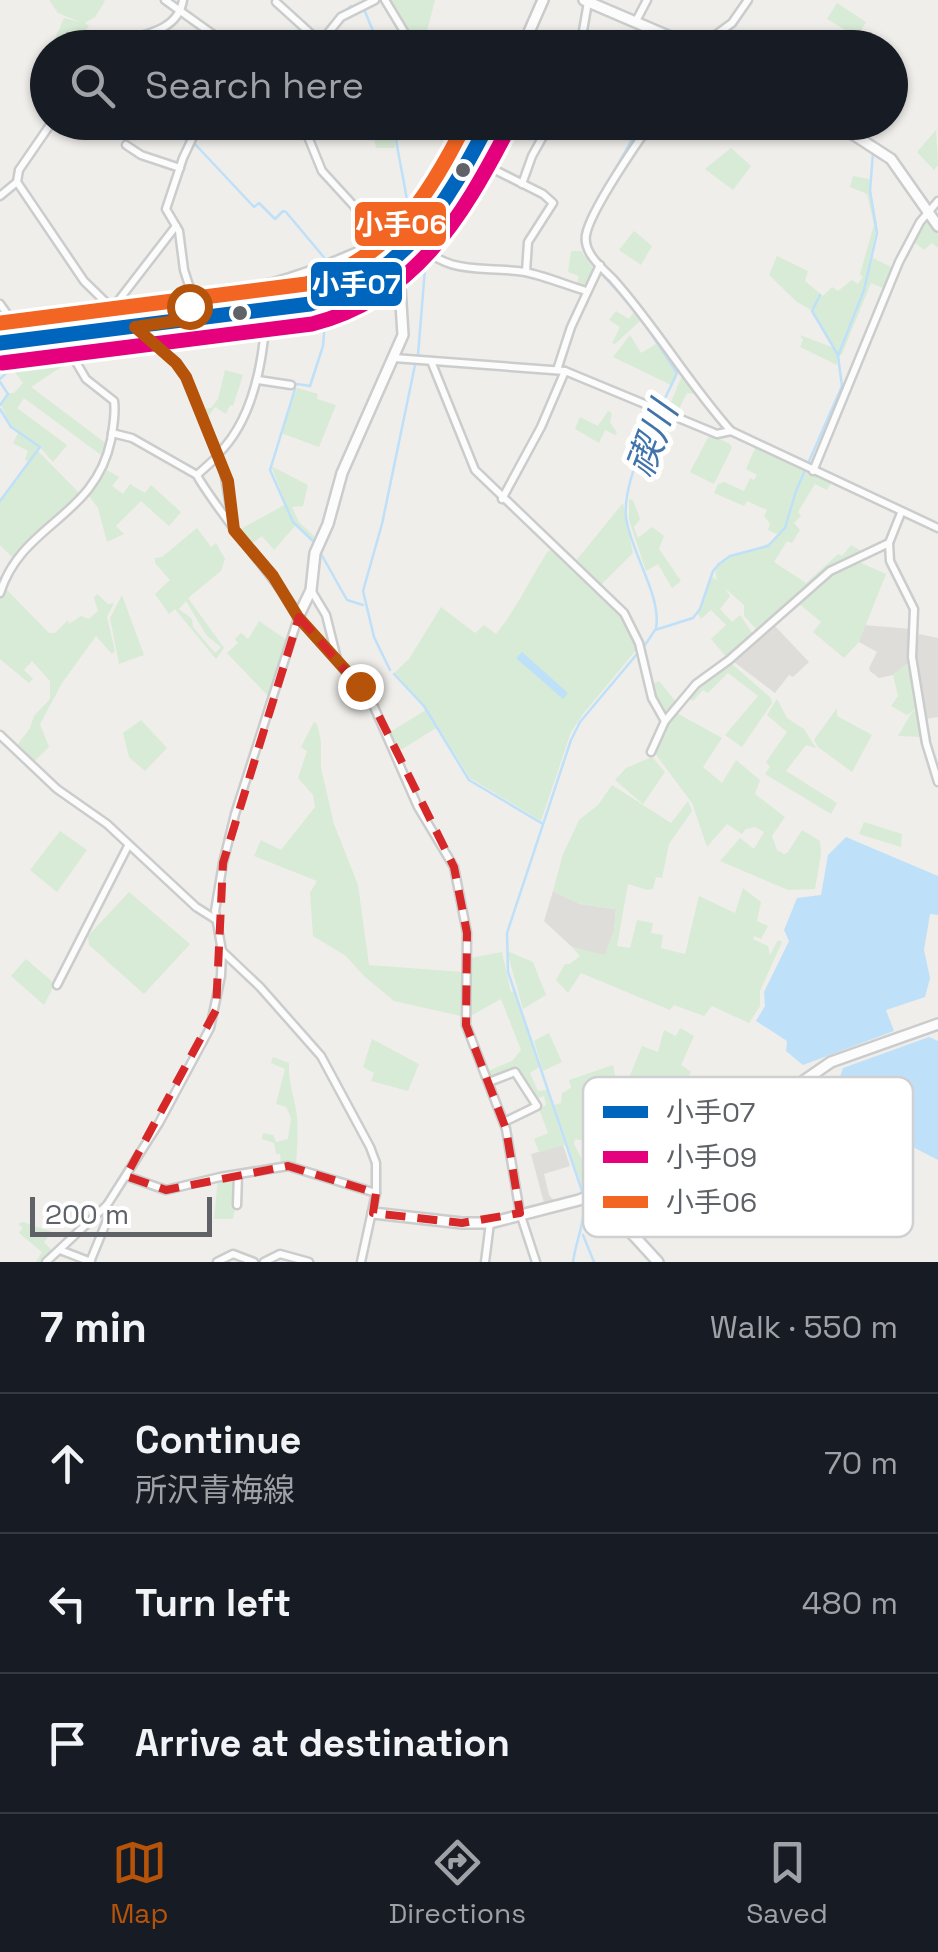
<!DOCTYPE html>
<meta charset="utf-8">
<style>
body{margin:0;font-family:"Space Grotesk","Noto Sans JP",sans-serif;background:#242831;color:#f1f3f6}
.scale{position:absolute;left:30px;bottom:25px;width:182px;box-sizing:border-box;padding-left:10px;border:5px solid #5f6368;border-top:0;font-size:28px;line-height:35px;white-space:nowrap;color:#5f6368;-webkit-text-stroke:8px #fff;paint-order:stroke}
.stop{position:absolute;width:30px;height:30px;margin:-22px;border:8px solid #b45309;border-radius:50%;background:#fff}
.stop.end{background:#b45309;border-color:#fff;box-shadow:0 2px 10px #0008}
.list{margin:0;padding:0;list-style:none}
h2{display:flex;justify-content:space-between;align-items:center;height:130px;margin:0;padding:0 40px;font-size:42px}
h2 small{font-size:32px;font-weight:400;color:#9ea1a6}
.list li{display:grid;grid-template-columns:65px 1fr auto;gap:30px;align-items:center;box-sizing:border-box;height:140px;padding:0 40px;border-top:2px solid #363941}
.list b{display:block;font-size:38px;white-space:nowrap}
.list p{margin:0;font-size:32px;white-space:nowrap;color:#9ea1a6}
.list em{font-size:32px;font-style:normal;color:#9ea1a6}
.icon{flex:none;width:55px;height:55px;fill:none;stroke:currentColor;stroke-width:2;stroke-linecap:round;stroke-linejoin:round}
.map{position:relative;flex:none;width:938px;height:1262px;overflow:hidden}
.search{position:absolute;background:#171b24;box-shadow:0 2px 8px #0004;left:30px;right:30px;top:30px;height:110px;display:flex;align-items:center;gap:25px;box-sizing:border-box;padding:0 35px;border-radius:55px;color:#9ea1a6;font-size:38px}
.sheet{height:550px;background:#171b24}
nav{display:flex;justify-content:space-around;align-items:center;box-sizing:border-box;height:140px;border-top:2px solid #363941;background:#171b24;font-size:28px;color:#9ea1a6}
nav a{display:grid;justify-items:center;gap:5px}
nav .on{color:#b45309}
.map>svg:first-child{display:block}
.industrial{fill:#dfddda}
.green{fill:#d8ebd6;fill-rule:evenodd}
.water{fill:#bfe0f9}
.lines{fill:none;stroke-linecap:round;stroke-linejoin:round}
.stream{stroke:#bfe0f9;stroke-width:2.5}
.minor-casing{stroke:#cbcccc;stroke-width:11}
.tertiary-casing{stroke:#cbcccc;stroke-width:14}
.secondary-casing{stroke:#cacacb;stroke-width:14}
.minor{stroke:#fdfcfc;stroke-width:6}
.tertiary{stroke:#fdfcfc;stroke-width:9}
.secondary{stroke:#fdfcfc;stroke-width:9}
.bus-1-casing{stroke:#fff;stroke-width:22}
.bus-2-casing{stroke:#fff;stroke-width:22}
.bus-3-casing{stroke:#fff;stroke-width:22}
.bus-1{stroke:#0065bd;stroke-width:15}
.bus-2{stroke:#e5007d;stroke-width:15}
.bus-3{stroke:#f26522;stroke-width:15}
.route{stroke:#b45309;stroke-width:12}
.marked{fill:none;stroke:#d62828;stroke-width:8;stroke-dasharray:20 12;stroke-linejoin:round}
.bus-dot{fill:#5f6368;stroke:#fff;stroke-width:4}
.labels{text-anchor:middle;stroke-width:10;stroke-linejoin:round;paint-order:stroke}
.water-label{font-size:38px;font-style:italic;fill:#4174aa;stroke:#fff}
.key{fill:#fff;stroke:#cfd0d2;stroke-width:2.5}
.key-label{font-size:28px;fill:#5f6368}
.line-badge{stroke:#fff;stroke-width:4}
.badge-label{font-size:28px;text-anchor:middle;font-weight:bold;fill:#fff}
</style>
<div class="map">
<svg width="938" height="1262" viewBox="0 0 938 1262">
<rect width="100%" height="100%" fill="#efeeea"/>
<g class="industrial">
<polygon points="773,624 809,662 793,677 789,675 775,693 734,662"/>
<polygon points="864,625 911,629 908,663 893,675 879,678 870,671 869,668 877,652 859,642"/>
<polygon points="919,634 938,638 938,717 926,719 915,654"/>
<polygon points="553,891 580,904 616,909 614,931 605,956 572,947 544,921"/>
<polygon points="563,1145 570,1166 544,1174 549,1195 554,1201 544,1203 531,1154"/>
</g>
<g class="green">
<polygon points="49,0 104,0 105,1 95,17 85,23 89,26 77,41 55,38 64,18 80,22 58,13"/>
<polygon points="389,0 435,0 427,31 415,47"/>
<polygon points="837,3 866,22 857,37 827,19"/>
<polygon points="366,123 394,123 395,148 376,148 374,138 364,140 356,137"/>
<polygon points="936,130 938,165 934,170 917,152"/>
<polygon points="731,148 751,166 733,190 705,169"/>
<polygon points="853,176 869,179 877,225 865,282 873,258 893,268 883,288 871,283 842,354 838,357 837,365 800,347 803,340 800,335 834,348 813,311 797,302 769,275 777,256 808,271 805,281 823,296 832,287 838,291 852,280 858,284 863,277 860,274 874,225 867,194 850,187"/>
<polygon points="930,220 938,233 938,248 932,243 924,250 913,241 924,222"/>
<polygon points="634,231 652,246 641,265 619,250"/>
<polygon points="571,251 581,251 595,271 583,288 576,286 579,276 568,272"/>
<polygon points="616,311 629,319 634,312 641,320 615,344 612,343 620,327 609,320"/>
<polygon points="630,335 641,353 656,344 676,372 671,385 613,357"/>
<polygon points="39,342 46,360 62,350 72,360 31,387 108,445 105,458 24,398 17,408 67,445 53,462 37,444 38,451 81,495 26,544 14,559 0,545 0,502 29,463 25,459 28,451 13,443 18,433 34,442 11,426 1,405 9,393 14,393 23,383 11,367 32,348 30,344"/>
<polygon points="225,370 243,375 233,406 230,405 226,414 215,407 207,418 202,409 211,408 218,399"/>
<polygon points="682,376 694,394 687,393 677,413 668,409"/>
<polygon points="297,388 318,394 317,399 336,405 319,447 281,433"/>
<polygon points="608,411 612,413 610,422 617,433 615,435 605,430 599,443 575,429 580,417 598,426"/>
<polygon points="710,434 730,444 732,448 714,484 690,472"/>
<path d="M756,446l49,26 -8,16 9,-16 26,10 -5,8 -12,-6 -17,28 3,4 -7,7 6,7 -8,13 -5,-2 -13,21 32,21 32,-29 4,2 9,-11 12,7 -19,11 -86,68 -14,-15v-11l-19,-17 5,8 -10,13 12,13 8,-7 13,19 -26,24 -16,-19 15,-14 -15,-15 -10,9 -3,-5 14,-37 5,3 -2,-9c17,-28 57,-14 71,-46l-7,10 -11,-5 2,-6 -6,-8 3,-6 -20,-9 -3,5 -30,-13 4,-9 6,-2 20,9 6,-13 4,2 3,-5 -11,-6z"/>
<polygon points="271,466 308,485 303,506 292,507 299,522 318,540 316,544 296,525 274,550 262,536 248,547 237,531 286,504"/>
<polygon points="107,470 119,477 112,486 123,494 130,484 145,493 151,485 181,512 169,526 141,501 116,526 124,534 107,542 98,508 89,496"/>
<polygon points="629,499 633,500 640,519 634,527 638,538 652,527 664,536 659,549 681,581 672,588 658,564 646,571 629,520"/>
<polygon points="623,503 633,553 600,586 575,562"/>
<path d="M197,528l14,19 5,-4 9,16 -4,12 -33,27 36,50 -8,11 -41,-50 -6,5 -14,-20 15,-14 -15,-17v-5l7,-1zM186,601l21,35 14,11 -6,6 -22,-26 -1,-8 -13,-10z"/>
<path d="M552,550l63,58 22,41 -54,65 -12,18 -30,89 -71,-43 -45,-72 -31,-33 15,-14 32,-52 34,26 9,-8 12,9c21,-26 34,-55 52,-83z"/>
<polygon points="857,561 886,574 859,642 844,658 813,632 821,622 797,602 827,576"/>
<polygon points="5,588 49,633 55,633 68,620 69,624 81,616 89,619 98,611 94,598 97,594 108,604 114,603 107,617 115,651 112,654 96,636 62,683 40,724 49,747 33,763 16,747 30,728 34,716 50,699 50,681 32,661 24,670 33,679 29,683 0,659 0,597"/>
<polygon points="122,595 144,655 119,664 110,618"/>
<polygon points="259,621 288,641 269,697 227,653 238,643 235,639 241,633 248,639"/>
<polygon points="908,663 918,707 907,715 891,706 898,696 893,675"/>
<polygon points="727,664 732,664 771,698 772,703 742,747 725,735 758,696 728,673 708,693 703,690 693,701 687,697 697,686"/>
<polygon points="659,681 677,703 665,715 656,703 651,685"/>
<polygon points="777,699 787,718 804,729 816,748 806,745 786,771 837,803 831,814 765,774 770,767 766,762 787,732 767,715"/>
<polygon points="837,708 837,716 872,735 852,772 818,747 814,740"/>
<polygon points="426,710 436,728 396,753 387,734"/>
<polygon points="919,710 922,737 898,736 912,712"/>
<polygon points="675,712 722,738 703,767 722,783 736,760 760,780 755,794 785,817 772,836 777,850 784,854 788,852 802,830 820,841 821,854 815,889 788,890 720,861 740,838 754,849 764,832 755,827 746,829 742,834 727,824 707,847 692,803 654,752 664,726"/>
<polygon points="141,720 167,748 145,771 129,757 123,733"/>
<polygon points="314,722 317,724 321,741 321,768 334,824 358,885 369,965 463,972 465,1017 394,1001 364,976 346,956 313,936 310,893 317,881 254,856 261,840 281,850 315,807 313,795 298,778 307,751 301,747"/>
<polygon points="652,757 665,772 643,804 615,780 626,768"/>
<polygon points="612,785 671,823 688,801 692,811 669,844 662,878 656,877 653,889 647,890 628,884 617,946 630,948 637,920 653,923 651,933 663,935 661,948 685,954 699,896 735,913 743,888 761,902 757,921 768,926 761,939 754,936 753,939 768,946 770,955 778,940 782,942 760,991 760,1006 749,1023 712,1006 704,1016 674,1005 670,1010 581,973 568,993 556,980 565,964 570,964 580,956 572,947 605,955 614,931 616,909 580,904 553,891 563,854 579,820 598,805"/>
<polygon points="864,822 902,834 901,847 859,834"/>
<polygon points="60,831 87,850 57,892 30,870"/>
<polygon points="129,892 190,944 144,994 89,945 88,936"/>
<polygon points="507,951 533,962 546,995 523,1009"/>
<polygon points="502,952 511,992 514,991 539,1067 530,1073 538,1091 547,1090 565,1145 539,1152 534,1139 548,1133 539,1109 546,1105 544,1096 535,1099 517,1071 493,1079 489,1079 486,1072 512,1061 521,1050 501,999 467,1018 470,958"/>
<polygon points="26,959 55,984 44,1005 11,976"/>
<polygon points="680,1028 694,1036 681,1065 691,1072 677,1097 652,1084 644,1091 652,1100 644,1107 685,1146 657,1162 637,1134 620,1085 629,1078 642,1046 658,1052 664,1030 676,1036"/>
<polygon points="549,1033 562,1062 543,1071 534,1041"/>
<polygon points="372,1039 419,1064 408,1091 371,1081 374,1073 363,1067"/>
<path d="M273,1057l16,6c-1,18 4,29 7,47 3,18 1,38 0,56l-15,-2 -1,-10h-4l-2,-11 -12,-4 1,-6 10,2 3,7 12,-3 3,-21 -5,-11 -10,-3 9,-35 -14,-6z"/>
<polygon points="613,1065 620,1099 631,1126 600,1144 575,1139 574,1144 588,1171 582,1179 584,1193 554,1105 561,1103 562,1093 571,1088 569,1080"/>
<polygon points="233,1177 236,1204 233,1219 214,1219 218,1179"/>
<polygon points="23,1222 52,1232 44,1242 53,1252 44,1262 36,1262 42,1252 19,1233 23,1228 18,1224"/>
</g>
<g class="water">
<polygon points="522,652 568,693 563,699 516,658"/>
<polygon points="846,837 938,876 938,915 930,914 924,950 930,978 925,997 886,1010 894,1031 803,1065 786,1051 787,1041 756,1021 765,1006 764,992 789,941 784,930 797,898 821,895 828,855"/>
<polygon points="929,1037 938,1041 938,1160 905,1143 824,1125 826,1086 839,1080 843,1068"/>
</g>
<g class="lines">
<g class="stream">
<polyline points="364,9 375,36 375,48"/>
<polyline points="322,34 351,6"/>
<polyline points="696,42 728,22 743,0"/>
<path d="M394,122c3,40 18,77 14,117"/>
<polyline points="194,143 254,207 259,203 275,219 283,211 286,212 327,261"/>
<polyline points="612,175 631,141 647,122"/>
<path d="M589,217c-12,20 -8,33 6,50"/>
<polyline points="413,245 426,256 418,355"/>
<polyline points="333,267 340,283 336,294"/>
<path d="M601,273l37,41 39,59c-17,38 -55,103 -51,144 4,34 36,79 30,111"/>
<polyline points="820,295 812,311 838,355"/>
<polyline points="0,379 32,347 29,344"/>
<polyline points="0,382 8,394 0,405"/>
<polyline points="297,384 310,386 323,346 325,321 332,306"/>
<polyline points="295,389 270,470 293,522 315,543"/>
<polyline points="0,409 11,427 40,447 0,501"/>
<polyline points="320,552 347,600 363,605"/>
<polyline points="645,645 655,630 693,618 700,609 713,571 719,564 730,556 768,546 785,528 796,491 842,386 838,356 864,290 877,233 870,191 873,152"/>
<polyline points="390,670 374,637 363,591 382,524 415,365"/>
<polyline points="394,674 424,706 469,780 543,824"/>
<polyline points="583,1194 508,972 507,933 571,740 580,722 637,654"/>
<polyline points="583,1235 594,1262"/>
<path d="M573,1262c3,-22 12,-38 11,-60"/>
</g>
<g class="minor-casing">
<g id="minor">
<polyline points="165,0 232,48"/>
<polyline points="385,0 414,48"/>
<polyline points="276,2 320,42"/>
<polyline points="636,21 647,0"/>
<path d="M102,48c28,-13 75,-11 81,-48"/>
<polyline points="316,48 341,17 375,0"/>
<polyline points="580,48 588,2"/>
<polyline points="698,48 732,23 748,0"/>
<polyline points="302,122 322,171 354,206 375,243 398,256"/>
<path d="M652,122c-15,21 -62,89 -66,113 -3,18 16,33 27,44 43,48 75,104 118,152"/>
<polyline points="126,145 141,155 180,168"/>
<polyline points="471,158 543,194 553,203 528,242 526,272"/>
<polyline points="17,182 84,281 130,326"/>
<polyline points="522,184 532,156 551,122"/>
<polyline points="0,196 17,182 19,170 52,122"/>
<path d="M414,241c38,36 64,24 111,31 20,4 41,13 61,19"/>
<polyline points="194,301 184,270 179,231 166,209 183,158 200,122"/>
<polyline points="0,304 25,339"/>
<polyline points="112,309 176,226"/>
<path d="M142,326l-1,-9 13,-15 22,19c33,-44 54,-27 97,-39 36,-10 68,-23 102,-39"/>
<polyline points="135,327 177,363 186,377 224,471 233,525"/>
<polyline points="394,358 565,371 717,434 731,431 938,528"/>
<polyline points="431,361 475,470 624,613 639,643 652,698 665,721"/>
<polyline points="557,370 571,327 600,265"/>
<polyline points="258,380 291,385"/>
<polyline points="112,433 132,438 197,475"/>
<path d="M218,454c42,-41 48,-115 50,-171"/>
<polyline points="813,471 899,262 920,222 938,201"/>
<polyline points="502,499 541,427 565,371"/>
<polyline points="901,513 889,543 890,561 914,609 912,657 926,743 938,782"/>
<polyline points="311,590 326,615 337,659"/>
<path d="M0,593c22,-70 95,-75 111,-153 2,-13 5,-26 3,-39l-28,-22 -10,-17 -24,-25"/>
<polyline points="299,618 371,700 418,807 454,867 467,933 466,1025 506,1129 520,1213 536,1262"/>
<polyline points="0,735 57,789 107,824 196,907 215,919"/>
<polyline points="651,752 665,721 696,684 729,660 830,571 889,543"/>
<polyline points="222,951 260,987 321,1056 370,1147 376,1163 376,1193 361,1262"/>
<polyline points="57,985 128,846"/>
<polyline points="489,1082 515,1072 537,1106 504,1122"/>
<polyline points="126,1176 166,1190 220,1177 288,1166 376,1193"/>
<polyline points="237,1205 238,1175"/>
<polyline points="60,1250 91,1262"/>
<path d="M46,1262l61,-57 52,-82 51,-95 11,-52 1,-25 -7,-40 8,-48 12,-49 64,-199c-32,-47 -70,-88 -100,-136l-2,-4 21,-19"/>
<polyline points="90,1262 108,1218 107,1205"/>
<polyline points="217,1262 233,1254 254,1262"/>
<polyline points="264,1262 280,1254 309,1262"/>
<polyline points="485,1262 490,1223"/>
</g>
</g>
<g class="tertiary-casing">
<g id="tertiary">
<polyline points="584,0 696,48"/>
<polyline points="834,122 891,159 938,226"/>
<polyline points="299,615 311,590 315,553 328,524 342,473 403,335 398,256"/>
<polyline points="605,1191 625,1226 658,1262"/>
<polyline points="373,1213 462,1223 490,1223 579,1200 618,1185 686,1150 789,1091 831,1062 938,1024"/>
</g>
</g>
<g class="secondary-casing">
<g id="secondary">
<polyline points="522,48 543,0"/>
<path d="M0,343l310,-39c89,-15 142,-108 179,-182"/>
</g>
</g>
<use href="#minor" class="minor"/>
<use href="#tertiary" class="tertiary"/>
<use href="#secondary" class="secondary"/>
<g class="bus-1-casing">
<path id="bus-1" d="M0,343l310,-39c94,-27 136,-99 179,-182"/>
</g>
<g class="bus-2-casing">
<path id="bus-2" d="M2,363l310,-39c102,-26 149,-105 195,-193"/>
</g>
<g class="bus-3-casing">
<path id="bus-3" d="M0,323l306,-39c83,-24 123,-88 160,-162"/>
</g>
<use href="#bus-1" class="bus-1"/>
<use href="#bus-2" class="bus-2"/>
<use href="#bus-3" class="bus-3"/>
</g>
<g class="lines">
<polyline class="route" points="189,306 176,321 135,327 176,363 186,377 228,481 234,530 273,576 298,617 360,686"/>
</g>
<path class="marked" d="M299,617l72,83 83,167 13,66 -1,92 40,104 14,84 -58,10 -89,-10 3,-20 -88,-27 -122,24 -40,-14 90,-166 7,-147z"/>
<g class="bus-dot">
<circle cx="463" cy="170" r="9"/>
<circle cx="240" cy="313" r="9"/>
</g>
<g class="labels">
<g class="water-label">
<text transform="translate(652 439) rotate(-69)" y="13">禊川</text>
</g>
</g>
<rect x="583" y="1077" width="330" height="160" rx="15" class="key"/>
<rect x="603" y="1106" width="45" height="12" fill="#0065bd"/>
<rect x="603" y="1151" width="45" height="12" fill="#e5007d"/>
<rect x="603" y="1196" width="45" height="12" fill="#f26522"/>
<g class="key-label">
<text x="666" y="1122">小手07</text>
<text x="666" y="1167">小手09</text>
<text x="666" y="1212">小手06</text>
</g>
<g class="line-badge">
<rect x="353" y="200" width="95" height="48" rx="10" fill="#f26522"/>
<rect x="309" y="260" width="95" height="48" rx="10" fill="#0065bd"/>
</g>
<g class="badge-label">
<text x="401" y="234">小手06</text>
<text x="356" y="294">小手07</text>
</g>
</svg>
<div class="scale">200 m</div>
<div class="stop" style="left:189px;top:306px"></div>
<div class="stop end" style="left:360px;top:686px"></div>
<div class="search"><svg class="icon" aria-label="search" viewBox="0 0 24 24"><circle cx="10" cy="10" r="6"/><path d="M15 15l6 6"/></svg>Search here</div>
</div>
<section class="sheet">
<h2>7 min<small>Walk · 550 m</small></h2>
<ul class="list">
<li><svg class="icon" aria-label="ahead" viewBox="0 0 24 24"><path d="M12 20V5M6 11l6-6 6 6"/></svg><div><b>Continue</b><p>所沢青梅線</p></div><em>70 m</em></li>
<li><svg class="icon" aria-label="left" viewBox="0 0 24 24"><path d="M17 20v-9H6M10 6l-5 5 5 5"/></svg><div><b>Turn left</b></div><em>480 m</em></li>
<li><svg class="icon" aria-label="arrive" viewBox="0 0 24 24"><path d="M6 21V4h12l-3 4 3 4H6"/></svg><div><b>Arrive at destination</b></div></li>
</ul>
</section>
<nav>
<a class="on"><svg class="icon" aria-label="map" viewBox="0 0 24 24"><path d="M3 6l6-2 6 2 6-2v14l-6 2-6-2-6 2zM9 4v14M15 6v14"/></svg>Map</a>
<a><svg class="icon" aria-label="directions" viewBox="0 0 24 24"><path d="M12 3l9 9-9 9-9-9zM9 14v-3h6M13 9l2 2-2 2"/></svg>Directions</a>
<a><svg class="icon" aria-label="saved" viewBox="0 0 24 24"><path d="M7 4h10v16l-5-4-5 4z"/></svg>Saved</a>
</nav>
